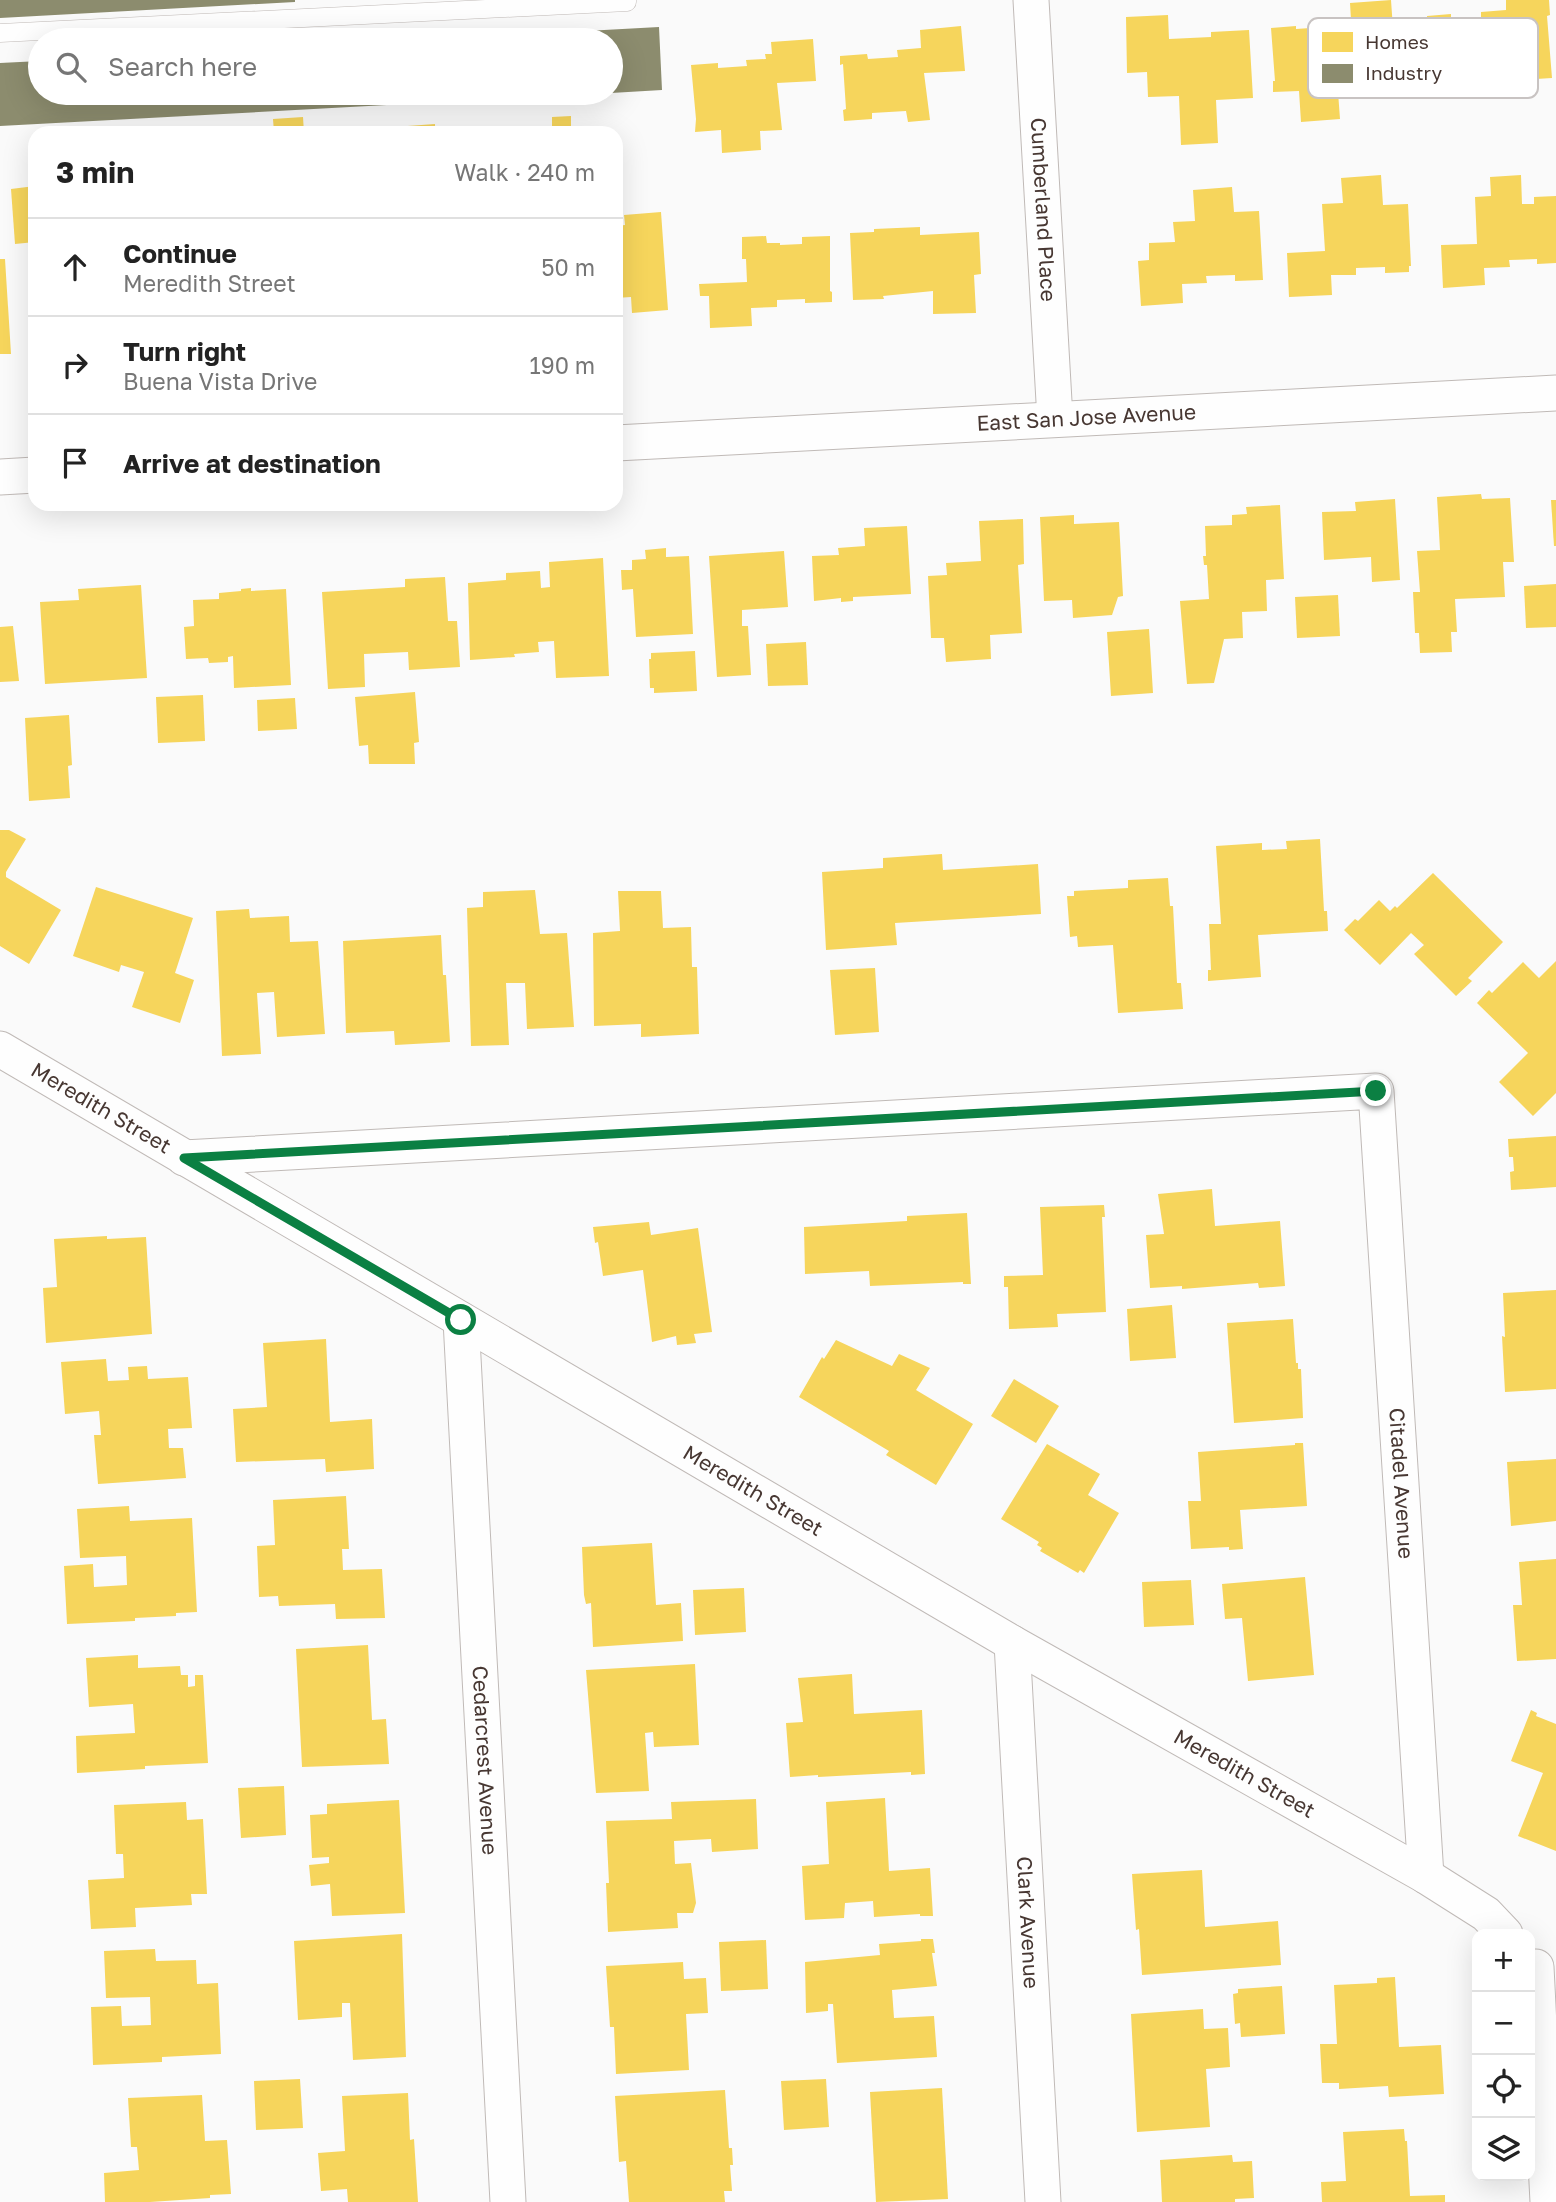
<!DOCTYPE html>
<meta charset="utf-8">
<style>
body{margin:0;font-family:"Golos Text",sans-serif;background:#f2f2f2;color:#222}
.controls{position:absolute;right:21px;bottom:21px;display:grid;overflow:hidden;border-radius:14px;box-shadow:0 7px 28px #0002}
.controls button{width:63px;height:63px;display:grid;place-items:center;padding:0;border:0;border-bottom:2px solid #e0e0e0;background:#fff;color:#222;font:35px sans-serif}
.stop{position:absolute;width:21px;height:21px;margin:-16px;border:5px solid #0b8043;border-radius:50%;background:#fff}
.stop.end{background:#0b8043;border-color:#fff;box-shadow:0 2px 7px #0008}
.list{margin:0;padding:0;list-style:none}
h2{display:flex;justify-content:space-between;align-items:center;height:91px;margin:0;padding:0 28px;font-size:30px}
h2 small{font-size:23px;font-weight:400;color:#767676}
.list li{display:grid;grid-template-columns:46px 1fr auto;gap:21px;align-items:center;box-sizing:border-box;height:98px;padding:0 28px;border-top:2px solid #e0e0e0}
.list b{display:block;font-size:26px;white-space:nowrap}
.list p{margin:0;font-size:23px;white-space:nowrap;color:#767676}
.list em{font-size:23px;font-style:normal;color:#767676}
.icon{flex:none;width:38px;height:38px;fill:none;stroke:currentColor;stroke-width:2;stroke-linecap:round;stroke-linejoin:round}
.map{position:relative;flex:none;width:1556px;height:2202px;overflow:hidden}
.search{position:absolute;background:#fff;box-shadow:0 7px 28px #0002;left:28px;top:28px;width:595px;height:77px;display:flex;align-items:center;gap:18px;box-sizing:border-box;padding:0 24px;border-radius:38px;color:#767676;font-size:26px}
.panel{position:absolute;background:#fff;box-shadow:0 7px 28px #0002;left:28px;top:126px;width:595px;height:385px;border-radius:21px}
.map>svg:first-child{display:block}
.homes{fill:#f6d55c}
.industry{fill:#8c8c6e}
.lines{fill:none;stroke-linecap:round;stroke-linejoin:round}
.lane-casing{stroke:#c0bab7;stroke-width:19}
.street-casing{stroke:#c0bab7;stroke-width:37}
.lane{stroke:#fefefe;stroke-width:18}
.street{stroke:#fefefe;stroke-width:35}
.route{stroke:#0b8043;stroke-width:9}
.labels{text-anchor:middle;stroke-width:7;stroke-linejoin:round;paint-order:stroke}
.street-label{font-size:21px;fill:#473732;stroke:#fff}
.key{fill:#fff;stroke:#c8c3c2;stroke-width:2}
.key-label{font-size:19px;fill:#473732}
</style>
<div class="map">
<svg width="1556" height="2202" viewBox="0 0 1556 2202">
<rect width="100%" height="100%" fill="#fafafa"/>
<g class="homes">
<polygon points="1391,0 1394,43 1355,45 1360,91 1338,92 1340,119 1301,122 1299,91 1273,92 1273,81 1275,81 1271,28 1296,26 1296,29 1325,27 1324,21 1351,20 1350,3"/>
<polygon points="1506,0 1549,0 1550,15 1547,16 1552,78 1492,82 1492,72 1456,74 1457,81 1429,83 1428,72 1431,72 1427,16 1451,14 1451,20 1481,18 1481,12 1506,10"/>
<polygon points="1168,15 1169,39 1211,37 1211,32 1249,30 1253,98 1216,100 1218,143 1181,145 1179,96 1148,97 1147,72 1127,73 1126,17"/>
<polygon points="961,26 965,71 924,73 930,120 908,122 906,111 872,113 872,119 844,121 843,110 846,109 843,64 840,65 840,56 867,54 868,59 898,57 897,50 921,48 920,30"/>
<polygon points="813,39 816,81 777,83 782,130 760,131 761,150 722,153 721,130 695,132 696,119 691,65 718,63 718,68 747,66 746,60 766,59 765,54 772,54 771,42"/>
<polygon points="571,116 571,133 552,133 552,117"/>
<polygon points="303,117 304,133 274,133 273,119"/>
<polygon points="435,124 435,133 394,133 394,127"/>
<polygon points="1381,175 1383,205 1408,204 1411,266 1409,266 1409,272 1385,273 1385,267 1356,268 1356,275 1331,275 1332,295 1289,297 1287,253 1325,251 1322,204 1343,203 1341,178"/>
<polygon points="1521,175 1522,204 1534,204 1534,197 1556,196 1556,263 1537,264 1537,259 1509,260 1510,267 1484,268 1485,285 1443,288 1441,245 1477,244 1475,197 1491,196 1490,177"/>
<polygon points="35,186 35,242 15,244 11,189"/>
<polygon points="1232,187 1234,212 1259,211 1263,280 1235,281 1235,275 1206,276 1207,283 1182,284 1183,303 1141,306 1138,261 1149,260 1149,243 1175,242 1173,222 1195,221 1193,190"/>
<polygon points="661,212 668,310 632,313 631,297 616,298 616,226 625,225 624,215"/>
<polygon points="920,227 920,235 979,232 981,274 974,275 976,313 933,314 933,291 883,296 884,299 853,300 850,233 874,232 874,229"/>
<polygon points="766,236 767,243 780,243 780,245 802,244 802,237 830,236 830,291 832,292 832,302 805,303 805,299 777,300 777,307 751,308 752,326 710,328 709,296 700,296 699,284 747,282 746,259 742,259 742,237"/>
<polygon points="0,259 5,259 11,354 0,354"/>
<polygon points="1481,494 1482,499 1510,498 1514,562 1503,562 1505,597 1455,599 1457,632 1451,632 1452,652 1420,653 1419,633 1415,633 1413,592 1420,592 1417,551 1440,550 1437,497"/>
<polygon points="1395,499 1400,580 1372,582 1371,557 1324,560 1322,512 1356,511 1355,502"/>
<polygon points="1551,500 1556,500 1556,546 1554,546"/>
<polygon points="1280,505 1284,579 1266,580 1267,611 1242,612 1243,638 1224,639 1214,683 1187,684 1180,601 1209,599 1207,565 1204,565 1203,556 1206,556 1205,526 1232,525 1232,515 1247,514 1246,507"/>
<polygon points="1074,515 1074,524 1119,522 1123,596 1118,597 1112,615 1073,618 1072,600 1044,601 1040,517"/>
<polygon points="1023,519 1024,564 1018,565 1022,633 990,635 991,659 946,662 944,638 931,638 928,576 947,575 946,563 981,561 979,521"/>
<polygon points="907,526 911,594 853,597 853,601 841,602 841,598 814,601 812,556 839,555 838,548 865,546 864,528"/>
<polygon points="666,548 666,557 689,556 693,634 636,637 633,589 622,590 621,570 632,570 632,560 646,559 645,550"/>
<polygon points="784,551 788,607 742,610 742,626 748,626 751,675 717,677 709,556"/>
<polygon points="603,558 609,676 556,678 554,641 538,642 539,652 514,654 515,657 470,660 468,583 506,580 506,573 540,571 541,588 550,587 549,562"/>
<polygon points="445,577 448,621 457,621 460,667 409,670 408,652 364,654 365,687 328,689 322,592 405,587 405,579"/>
<polygon points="1556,584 1556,627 1526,628 1524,586"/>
<polygon points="141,585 147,678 45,684 40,602 79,600 78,589"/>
<polygon points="251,588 251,591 286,589 291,685 234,688 233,656 228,657 228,662 209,663 208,658 186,659 184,627 194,626 193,600 219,599 219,593 241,591 241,589"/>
<polygon points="1338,595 1340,636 1297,638 1295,597"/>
<polygon points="13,626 19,681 0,682 0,627"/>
<polygon points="1149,629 1153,693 1111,696 1107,632"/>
<polygon points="806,642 808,685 768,686 766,644"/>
<polygon points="695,651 697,691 654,693 654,688 650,688 649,659 651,659 651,653"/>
<polygon points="415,692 419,742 414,743 415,764 369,764 368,745 359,746 355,697"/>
<polygon points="203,695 205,741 158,743 156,697"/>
<polygon points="295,698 297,729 258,731 257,700"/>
<polygon points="69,715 72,765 68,766 70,798 29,801 25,718"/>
<polygon points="0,830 9,830 26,839 6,872 6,877 61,910 29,964 0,946"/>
<polygon points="1320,839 1324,911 1327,911 1328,931 1258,935 1261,977 1208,981 1208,970 1211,970 1209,924 1221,924 1216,846 1262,843 1262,850 1287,849 1286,841"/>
<polygon points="942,854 943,870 1038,864 1041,914 895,923 897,945 826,950 822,872 883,868 883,858"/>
<polygon points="1433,873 1503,942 1468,978 1472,981 1456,996 1414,954 1424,945 1411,933 1380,965 1344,930 1355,919 1358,921 1379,900 1390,911 1395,906 1397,908"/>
<polygon points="1168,878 1170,906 1173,906 1177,983 1181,983 1183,1009 1118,1013 1113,945 1078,947 1077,936 1070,937 1067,896 1074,896 1074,891 1128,888 1128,880"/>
<polygon points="96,887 193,918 175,973 194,980 180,1023 132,1007 144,972 121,965 119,972 73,956"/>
<polygon points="535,890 540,934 567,933 574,1027 527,1029 525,983 506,983 509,1045 471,1046 467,908 483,907 483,892"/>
<polygon points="618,891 661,891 663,928 691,927 692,967 697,967 699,1034 641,1037 641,1024 594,1026 593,933 620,931"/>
<polygon points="249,909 250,918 289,916 290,942 318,941 325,1034 277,1037 274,992 257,993 261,1054 222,1056 216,911"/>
<polygon points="441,935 443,975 446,975 450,1042 395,1045 394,1031 346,1033 343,941"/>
<polygon points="1556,961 1556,1093 1533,1116 1499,1082 1528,1053 1477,1003 1489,990 1492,993 1523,962 1539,978"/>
<polygon points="875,968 879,1032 835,1035 830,970"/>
<polygon points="1556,1136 1556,1187 1511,1190 1510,1172 1514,1171 1513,1157 1509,1157 1508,1139"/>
<polygon points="1212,1189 1215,1226 1280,1221 1285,1286 1259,1288 1258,1283 1182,1289 1182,1286 1150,1288 1146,1235 1164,1234 1158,1194"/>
<polygon points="1104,1205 1105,1217 1102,1217 1106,1312 1057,1314 1058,1327 1009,1329 1008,1287 1004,1287 1004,1276 1043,1275 1040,1207"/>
<polygon points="967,1213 971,1284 963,1284 963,1282 870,1286 869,1271 805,1274 804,1227 907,1221 907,1216"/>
<polygon points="649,1222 651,1235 698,1228 712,1332 694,1334 696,1343 677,1345 676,1336 652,1342 643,1270 603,1276 598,1242 595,1243 593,1227"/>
<polygon points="107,1236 107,1239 146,1237 152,1334 46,1343 43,1288 57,1287 54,1239"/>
<polygon points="1556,1290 1556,1389 1505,1392 1502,1336 1505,1337 1503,1293"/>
<polygon points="1172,1305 1176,1358 1130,1361 1127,1309"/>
<polygon points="1293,1319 1296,1363 1298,1363 1298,1369 1301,1369 1303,1418 1234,1423 1227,1323"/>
<polygon points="326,1339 330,1422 372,1419 374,1469 326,1472 325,1459 236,1462 233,1409 267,1407 263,1343"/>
<polygon points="836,1340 892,1366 899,1354 930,1368 916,1390 973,1424 936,1485 886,1455 889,1451 799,1397 822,1357 824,1359"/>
<polygon points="106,1359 108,1381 129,1380 128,1367 147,1366 148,1379 188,1377 192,1428 168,1429 169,1448 183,1448 186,1478 98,1484 94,1435 101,1435 99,1411 65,1414 61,1362"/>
<polygon points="1014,1379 1059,1406 1036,1443 991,1416"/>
<polygon points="1295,1443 1303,1443 1307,1506 1240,1510 1243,1549 1229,1550 1229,1547 1191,1549 1188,1501 1201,1501 1198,1452 1295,1445"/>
<polygon points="1047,1444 1100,1474 1088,1495 1119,1513 1084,1573 1080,1570 1078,1573 1040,1551 1042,1548 1037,1545 1039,1542 1001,1519"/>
<polygon points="1556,1459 1556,1521 1511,1526 1507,1462"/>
<polygon points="346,1496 349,1549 342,1549 343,1570 382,1569 385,1618 336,1619 335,1604 279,1606 278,1596 259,1597 257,1546 275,1545 273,1500"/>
<polygon points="129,1506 130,1521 192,1518 197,1612 176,1613 176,1616 135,1618 135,1621 67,1624 64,1566 93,1564 94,1587 127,1585 126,1556 80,1558 77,1509"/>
<polygon points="652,1543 656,1605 681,1603 683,1641 593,1647 591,1603 586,1604 584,1595 582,1547"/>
<polygon points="1556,1559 1556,1659 1517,1661 1513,1605 1522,1605 1519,1562"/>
<polygon points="1305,1577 1314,1675 1248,1681 1242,1618 1225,1619 1222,1584"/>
<polygon points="1191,1580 1194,1625 1144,1627 1142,1582"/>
<polygon points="744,1588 746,1632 695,1635 693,1590"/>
<polygon points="368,1645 372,1720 386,1719 389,1764 302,1767 296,1649"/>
<polygon points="138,1655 138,1668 180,1666 181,1675 188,1675 188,1687 195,1686 195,1675 203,1675 208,1763 145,1766 145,1769 77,1773 76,1736 135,1733 133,1704 89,1707 86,1658"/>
<polygon points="695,1664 699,1745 654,1747 653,1732 645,1733 649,1791 596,1793 586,1670"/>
<polygon points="852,1674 854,1714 922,1710 925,1774 911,1775 911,1772 818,1777 818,1775 790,1777 786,1723 803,1722 798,1678"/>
<polygon points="1531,1710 1537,1713 1536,1716 1556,1724 1556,1851 1518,1836 1543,1773 1511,1761"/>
<polygon points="284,1786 286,1835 241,1838 238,1788"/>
<polygon points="885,1798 889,1871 930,1868 933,1916 920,1916 920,1914 874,1917 873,1901 845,1903 844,1918 805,1920 802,1866 829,1864 826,1802"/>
<polygon points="756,1799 758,1849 712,1852 711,1839 674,1841 675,1864 691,1863 696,1903 693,1913 677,1913 678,1928 608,1932 606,1883 609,1883 606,1821 672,1819 671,1802"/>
<polygon points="399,1800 405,1913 332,1916 330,1884 311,1886 309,1865 329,1863 329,1857 312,1858 310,1815 327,1814 327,1804"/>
<polygon points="186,1802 187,1820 203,1819 207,1894 191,1894 192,1905 135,1908 136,1927 91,1929 88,1880 124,1878 123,1854 116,1854 114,1805"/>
<polygon points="1202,1870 1205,1927 1278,1921 1281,1965 1142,1975 1139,1929 1136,1930 1132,1874"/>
<polygon points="402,1934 406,2057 353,2060 350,2003 342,2003 342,2017 298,2020 294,1941"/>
<polygon points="921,1939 933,1939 935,1953 932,1953 937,1986 892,1990 894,2018 934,2016 937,2057 837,2063 833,2004 828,2004 828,2011 806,2013 805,1962 880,1955 879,1944 921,1941"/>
<polygon points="766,1940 768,1989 721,1991 719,1942"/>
<polygon points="155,1949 156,1961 196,1960 197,1984 218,1983 221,2054 162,2057 162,2062 93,2065 91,2007 121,2006 122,2026 151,2025 150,1997 106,1998 104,1951"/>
<polygon points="683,1962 684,1979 706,1978 708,2013 686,2014 689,2070 616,2074 614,2027 610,2027 606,1966"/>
<polygon points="1395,1977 1399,2047 1441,2045 1444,2094 1389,2097 1388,2086 1339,2089 1339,2083 1322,2083 1320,2044 1337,2044 1334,1985 1377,1983 1377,1978"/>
<polygon points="1282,1986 1285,2034 1241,2037 1240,2023 1235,2024 1233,1994 1238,1993 1238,1989"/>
<polygon points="1203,2009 1204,2029 1228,2028 1230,2067 1206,2069 1210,2127 1137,2132 1131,2014"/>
<polygon points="300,2079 303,2128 256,2130 254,2081"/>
<polygon points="826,2079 829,2127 784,2130 781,2081"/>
<polygon points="942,2088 948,2199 876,2202 870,2092"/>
<polygon points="725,2090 729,2148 732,2148 733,2165 730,2165 732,2191 724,2191 725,2202 629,2202 626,2161 619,2162 615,2096"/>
<polygon points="408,2093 410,2140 414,2139 418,2202 348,2202 347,2189 321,2191 318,2153 345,2151 342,2096"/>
<polygon points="202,2095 205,2141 227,2140 231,2194 210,2195 210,2198 150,2202 105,2202 104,2173 139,2170 137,2147 131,2147 128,2098"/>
<polygon points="1404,2129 1405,2141 1407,2141 1410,2196 1445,2195 1445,2202 1322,2202 1321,2182 1346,2181 1343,2132"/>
<polygon points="1232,2155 1233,2162 1252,2161 1254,2198 1235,2199 1235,2202 1162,2202 1160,2160"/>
</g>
<g class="industry">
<polygon points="0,0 295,0 295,2 0,18"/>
<polygon points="659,27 662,90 611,93 611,40 458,40 458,38"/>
<polygon points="40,61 40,93 572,93 572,95 0,126 0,63"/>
</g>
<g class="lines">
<g class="lane-casing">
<polyline id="lane" points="0,33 627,2 627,0"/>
</g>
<g class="street-casing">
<g id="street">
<path id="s1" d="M1031,0l24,419"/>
<path id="s2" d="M616,443l940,-50"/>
<polyline points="0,477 35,475"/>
<path id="s3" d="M0,1049l1012,594 414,233 60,38 19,20"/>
<path id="s4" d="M184,1158l1192,-67 50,785"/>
<path id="s5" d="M461,1320l47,882"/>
<path id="s6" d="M1012,1643l31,559"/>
<polyline points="1536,1967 1548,2202"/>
</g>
</g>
<use href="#lane" class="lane"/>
<use href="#street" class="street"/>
</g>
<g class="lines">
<polyline class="route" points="461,1320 184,1158 1376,1091"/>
</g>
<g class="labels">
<g class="street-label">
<text dy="7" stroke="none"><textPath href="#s1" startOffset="210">Cumberland Place</textPath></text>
<text dy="7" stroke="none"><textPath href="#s2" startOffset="471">East San Jose Avenue</textPath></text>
<text dy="7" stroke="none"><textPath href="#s3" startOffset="117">Meredith Street</textPath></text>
<text dy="7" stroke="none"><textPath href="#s4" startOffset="1587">Citadel Avenue</textPath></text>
<text dy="7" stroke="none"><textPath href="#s3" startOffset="873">Meredith Street</textPath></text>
<text dy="7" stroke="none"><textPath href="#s5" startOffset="441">Cedarcrest Avenue</textPath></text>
<text dy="7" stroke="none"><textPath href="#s3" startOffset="1440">Meredith Street</textPath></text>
<text dy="7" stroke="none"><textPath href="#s6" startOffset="280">Clark Avenue</textPath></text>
</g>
</g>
<rect x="1308" y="18" width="230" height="80" rx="10" class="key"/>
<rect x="1322" y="32" width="31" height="20" fill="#f6d55c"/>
<rect x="1322" y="64" width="31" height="19" fill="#8c8c6e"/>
<g class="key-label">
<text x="1365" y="49">Homes</text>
<text x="1365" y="80">Industry</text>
</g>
</svg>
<div class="controls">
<button>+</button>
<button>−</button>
<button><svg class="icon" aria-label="locate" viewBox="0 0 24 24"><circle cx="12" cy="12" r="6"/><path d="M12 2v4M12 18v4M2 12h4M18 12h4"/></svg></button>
<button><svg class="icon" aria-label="layers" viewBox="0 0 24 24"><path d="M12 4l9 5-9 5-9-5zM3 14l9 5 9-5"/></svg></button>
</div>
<div class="stop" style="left:461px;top:1320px"></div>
<div class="stop end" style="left:1376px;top:1091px"></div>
<div class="search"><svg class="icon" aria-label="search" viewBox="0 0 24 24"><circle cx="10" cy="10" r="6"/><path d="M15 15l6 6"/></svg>Search here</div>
<section class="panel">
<h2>3 min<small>Walk · 240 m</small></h2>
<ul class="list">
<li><svg class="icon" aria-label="ahead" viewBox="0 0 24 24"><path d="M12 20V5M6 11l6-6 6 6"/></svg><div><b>Continue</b><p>Meredith Street</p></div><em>50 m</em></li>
<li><svg class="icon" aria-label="right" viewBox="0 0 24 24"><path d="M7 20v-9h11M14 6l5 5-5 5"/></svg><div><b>Turn right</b><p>Buena Vista Drive</p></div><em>190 m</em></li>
<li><svg class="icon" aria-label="arrive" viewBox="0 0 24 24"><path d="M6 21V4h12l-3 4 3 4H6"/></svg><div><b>Arrive at destination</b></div></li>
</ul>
</section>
</div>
